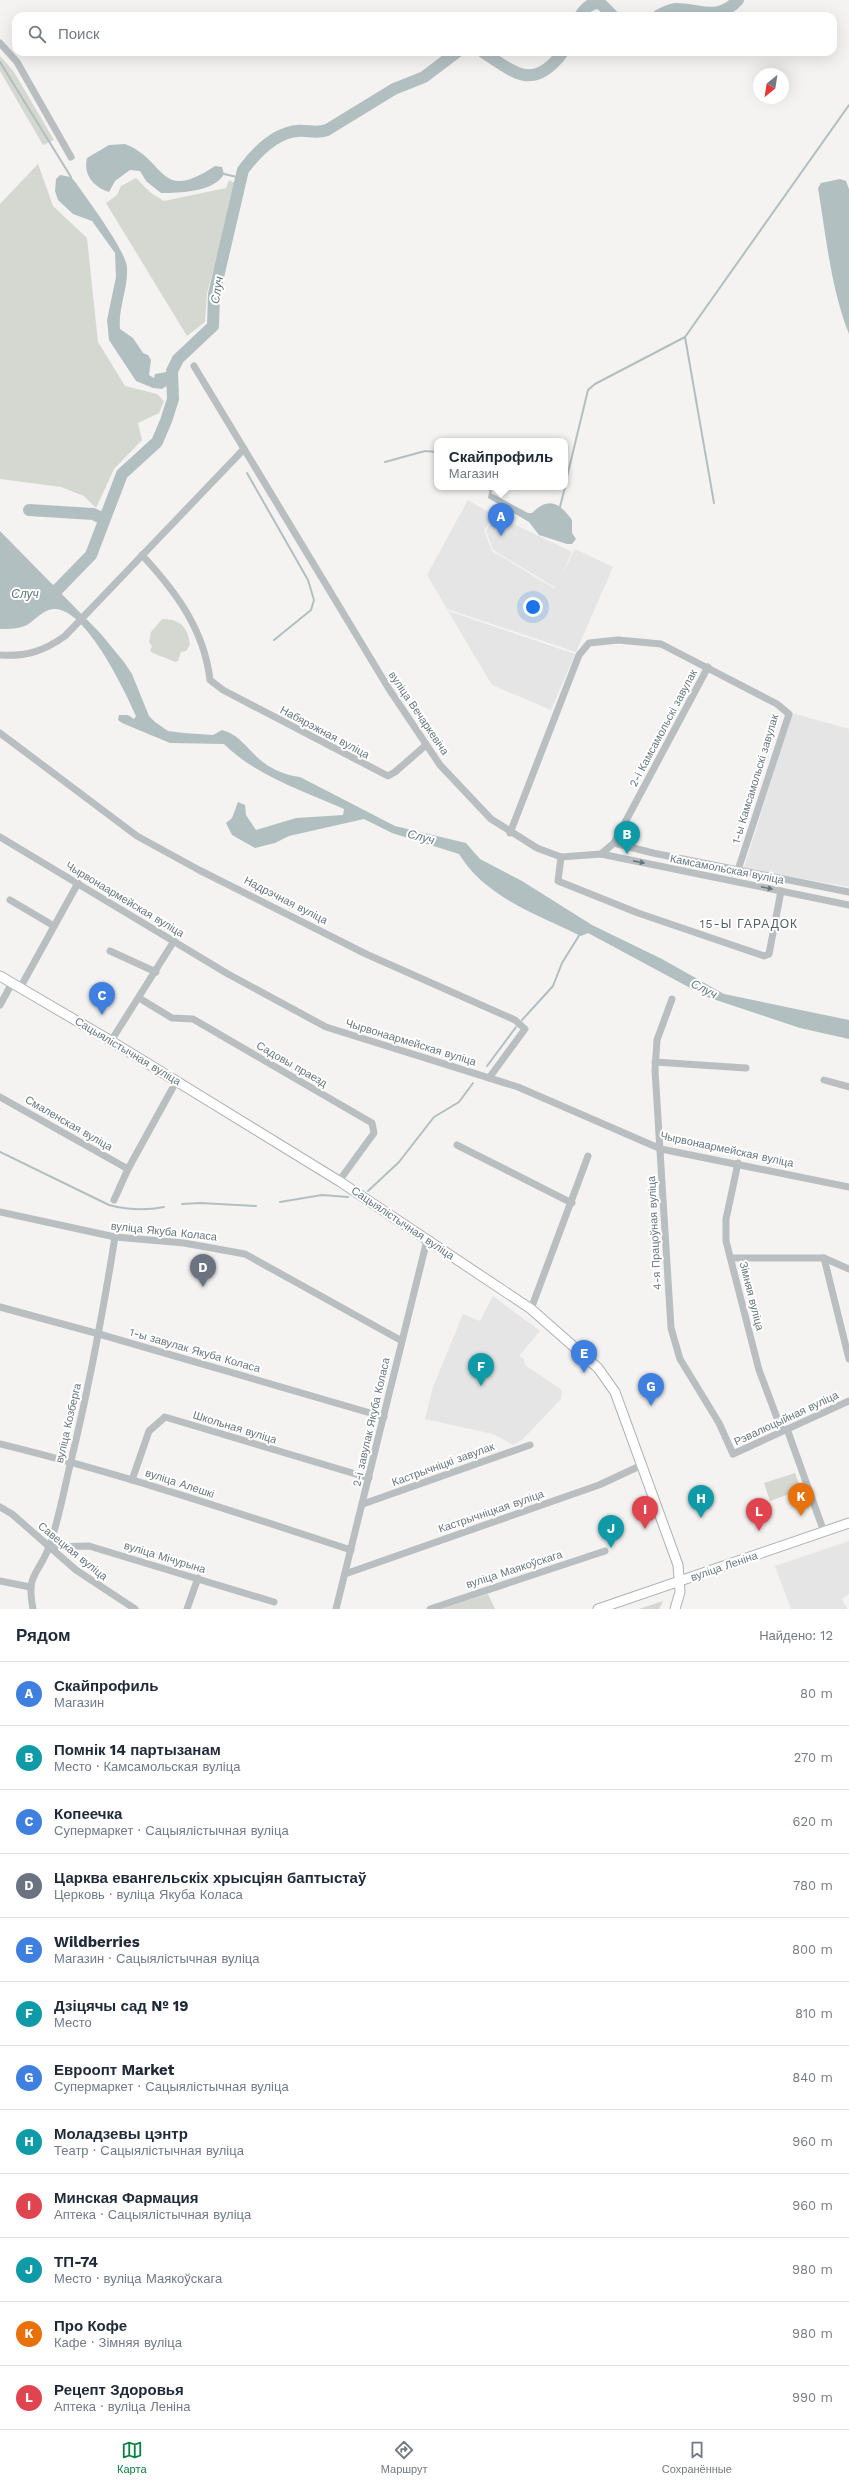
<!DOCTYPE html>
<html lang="ru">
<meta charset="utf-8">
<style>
body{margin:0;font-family:"Work Sans",sans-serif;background:#f2f2f3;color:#1f2937}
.compass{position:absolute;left:753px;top:68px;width:36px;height:36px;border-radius:50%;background:#fff;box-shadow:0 4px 16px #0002;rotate:210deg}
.you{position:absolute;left:533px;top:607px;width:14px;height:14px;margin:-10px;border:3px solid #fff;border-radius:50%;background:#1a73e8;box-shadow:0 0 0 6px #1a73e833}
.badge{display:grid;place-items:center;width:26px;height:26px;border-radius:50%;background:#0b8043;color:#fff;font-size:13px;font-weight:700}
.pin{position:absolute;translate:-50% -33px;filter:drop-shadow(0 1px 2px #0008)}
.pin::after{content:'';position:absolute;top:21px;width:14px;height:12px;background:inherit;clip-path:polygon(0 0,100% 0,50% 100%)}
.popup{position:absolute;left:434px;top:438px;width:134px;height:52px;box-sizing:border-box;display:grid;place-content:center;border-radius:8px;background:#fff;filter:drop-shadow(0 1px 3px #0005);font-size:13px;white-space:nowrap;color:#747a83}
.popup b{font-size:15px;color:#1f2937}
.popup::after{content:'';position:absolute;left:50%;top:100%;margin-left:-8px;border:8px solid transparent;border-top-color:#fff}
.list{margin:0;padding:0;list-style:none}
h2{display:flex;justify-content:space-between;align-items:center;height:52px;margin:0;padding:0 16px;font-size:17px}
h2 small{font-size:13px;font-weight:400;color:#747a83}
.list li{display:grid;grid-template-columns:26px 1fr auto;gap:12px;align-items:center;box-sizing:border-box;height:64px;padding:0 16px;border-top:1px solid #e0e1e3}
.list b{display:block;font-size:15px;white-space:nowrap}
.list p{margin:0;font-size:13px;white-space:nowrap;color:#747a83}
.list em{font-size:13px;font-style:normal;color:#747a83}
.icon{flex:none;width:22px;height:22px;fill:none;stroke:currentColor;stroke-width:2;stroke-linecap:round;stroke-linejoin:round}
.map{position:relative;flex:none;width:849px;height:1609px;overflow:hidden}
.search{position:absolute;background:#fff;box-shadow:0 4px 16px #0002;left:12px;right:12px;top:12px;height:44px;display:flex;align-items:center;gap:10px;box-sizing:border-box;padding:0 14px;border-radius:12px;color:#747a83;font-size:15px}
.sheet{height:820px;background:#fff}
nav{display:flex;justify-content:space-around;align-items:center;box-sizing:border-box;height:56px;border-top:1px solid #e0e1e3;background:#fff;font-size:11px;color:#747a83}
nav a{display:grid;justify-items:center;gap:2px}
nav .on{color:#0b8043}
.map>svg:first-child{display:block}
.built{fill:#e4e5e4}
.green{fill:#d4d8d0}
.water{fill:#b2bfc1}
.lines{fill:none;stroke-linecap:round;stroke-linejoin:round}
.stream{stroke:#b2bfc1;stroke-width:2}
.river{stroke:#b2bfc1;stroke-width:12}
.major-casing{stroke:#adb2b4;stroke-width:11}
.minor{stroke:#b9bec0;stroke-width:7}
.major{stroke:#fff;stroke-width:9}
.oneway{fill:#67777e}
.labels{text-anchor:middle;stroke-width:4;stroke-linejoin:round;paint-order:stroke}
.street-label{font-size:11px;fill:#67777e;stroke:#fff}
.water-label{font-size:12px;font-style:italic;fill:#63787b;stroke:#fff}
.neighbourhood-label{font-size:12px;letter-spacing:1px;fill:#545f64;stroke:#fff}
</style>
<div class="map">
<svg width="849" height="1609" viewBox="0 0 849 1609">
<rect width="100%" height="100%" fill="#f4f3f1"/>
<g class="built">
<polygon points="468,500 494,515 484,531 492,551 555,589 575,549 613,567 576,652 447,609 427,575"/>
<polygon points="495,515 572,552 556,588 493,550 486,531"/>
<polygon points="448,611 575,654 551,710 492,685"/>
<polygon points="792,713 849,729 849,887 744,868"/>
<polygon points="493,1296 540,1331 519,1356 524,1359 525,1365 562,1390 561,1399 522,1440 513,1445 493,1434 425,1419 433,1387 463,1314 480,1321"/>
<polygon points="849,1541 849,1594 842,1599 847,1609 791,1609 775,1566"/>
</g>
<g class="green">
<polygon points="0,56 14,72 54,140 43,145 0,71"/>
<polygon points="38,164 53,206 87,238 98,342 125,386 157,394 164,401 159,413 138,423 142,440 114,469 96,508 84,496 61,487 0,479 0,204"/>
<polygon points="136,178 151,193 164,201 226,188 229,180 237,184 207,293 205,322 187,336 106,203 117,195 121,186"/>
<path d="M162,619c18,0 26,8 28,26l-4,6 -5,1 -3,9 -3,1c-8,-4 -20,-7 -25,-11l2,-5 -3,-4 2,-10z"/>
<polygon points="795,1473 801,1490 770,1501 764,1483"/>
<polygon points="488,1594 495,1609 441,1609"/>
<polygon points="663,1601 659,1609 639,1609"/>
</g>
<g class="water">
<path d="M125,144c42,16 33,60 90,22l7,1 2,7c-10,18 -44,19 -63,19l-15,-12 -6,-10 -10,-1 -15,11 -6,11c-16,-5 -26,-18 -22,-34l22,-13z"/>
<path d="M60,175l11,2 5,6c11,16 51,69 51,85 1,21 -9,41 -7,61l13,9 10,15 5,2 3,5 -2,15 5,3 1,-4 17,-3 1,11 -11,7 -9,-1 -17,-7 -27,-41 -2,-20 9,-43 -1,-24 -23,-32 -19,-7 -15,-14 -3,-9 1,-12z"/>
<path d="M840,179l6,2 3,8v145c-18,-45 -23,-98 -31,-146l3,-5z"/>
<path d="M489,492l39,21h4c16,-16 27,-11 40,7v13l4,6 -4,5h-5l-28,-9 -10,-13 -41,-24z"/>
<path d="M0,531l101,103 23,28 8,12 17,42 6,6 13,9 16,2 29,2 9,-5c15,4 21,13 32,24 12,13 29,21 46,23l95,49 71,17 14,16 42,22 70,44 70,34 62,35 125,26v19l-49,-11 -93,-31 -119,-64 -7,3c-43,-21 -96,-39 -122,-82l-67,-21 -28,-14 -75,17 -14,7 -20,5 -23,-13 -6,-12 6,-5 6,-16 7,3 1,10 10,15 40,-12 47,-3 1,-6c-40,-18 -88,-33 -120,-65l-54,-1 -48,-20 -4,-3 1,-5h9l6,4 2,-3c-11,-25 -51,-110 -83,-107 -10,1 -18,11 -26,16 -8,4 -18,4 -27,4z"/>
</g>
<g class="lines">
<g class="stream">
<polyline points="0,62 71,177"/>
<polyline points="224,174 241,178"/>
<polyline points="685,337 714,503"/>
<polyline points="385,462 425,451 437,452"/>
<polyline points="247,473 308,580 314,600 311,610 274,640"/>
<polyline points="565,485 588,390 595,384 685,337 849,105"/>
<polyline points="488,487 491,492"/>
<polyline points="560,507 565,487"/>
<polyline points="522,1020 553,986 562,963 580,934"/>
<polyline points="487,1066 516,1027"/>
<path d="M0,1152l109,53c19,5 36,6 55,2"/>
<polyline points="368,1191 399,1162 434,1117 459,1102 473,1083"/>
<polyline points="280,1202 322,1195 348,1197"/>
<polyline points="182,1204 200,1203 256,1206"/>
</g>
<g class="river">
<path d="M580,16c5,-8 10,-13 20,-13l13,13"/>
<path d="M658,16c5,-3 12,-6 18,-7 25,0 41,13 62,-9"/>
<path d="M483,52c33,22 51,39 80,0"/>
<polyline points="29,510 93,514 104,519"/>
<path d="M42,593l15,-3 34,-35 31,-81 35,-32 9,-21 7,-22 -1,-28 6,-12 35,-33 1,-32 29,-124c12,-16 32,-37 54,-39 11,-1 19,3 30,-1l67,-41 30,-12 33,-25"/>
</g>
<g class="major-casing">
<g id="major">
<polyline points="0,976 111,1041 339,1181 531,1309 598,1368 615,1392 678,1565 680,1592 675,1609"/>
<polyline points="598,1609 849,1523"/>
</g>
</g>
<g class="minor">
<polyline points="0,43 17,62 71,157"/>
<polyline points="194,366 389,689 440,765 491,819 537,848 561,857 558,881 638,913 764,956 769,954 781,891"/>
<path d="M142,555c34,37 62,74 68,125l13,10 165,86 7,-4 31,-27"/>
<path d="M0,655c26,2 44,-4 65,-19l179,-187"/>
<polyline points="0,733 137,836 199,870 366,954 515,1020 525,1029 489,1078"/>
<polyline points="510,833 579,655 589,643 618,640 661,644 777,704 789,714 738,870"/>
<polyline points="0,837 228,974 326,1027 518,1087 661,1149 849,1187"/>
<polyline points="614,843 653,853 849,892"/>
<polyline points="601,854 614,843 708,667"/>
<polyline points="561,857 601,854 849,905"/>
<polyline points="10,900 54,926"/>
<polyline points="110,951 156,972"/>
<polyline points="20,988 78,883"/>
<polyline points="139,998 172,1018 193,1019 372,1123 374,1133 339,1181"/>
<polyline points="672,999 657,1040 655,1070 671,1328 680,1359 719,1423 733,1454 849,1401"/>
<polyline points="0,1005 12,983"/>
<polyline points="111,1041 174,941"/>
<polyline points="655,1062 746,1068"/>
<polyline points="824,1080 849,1087"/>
<polyline points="0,1097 128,1169"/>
<polyline points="457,1145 572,1203"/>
<polyline points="738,1163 726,1219 726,1241 759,1370 782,1431"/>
<polyline points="114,1200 128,1169 177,1080"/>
<polyline points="0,1212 115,1237 184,1243 245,1254 402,1341"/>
<polyline points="731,1258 824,1258 849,1269"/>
<polyline points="824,1258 849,1359"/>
<polyline points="0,1307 99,1334 384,1417"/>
<polyline points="531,1309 588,1156"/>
<polyline points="787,1429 824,1532"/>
<path d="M0,1444c119,29 235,68 351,106"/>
<polyline points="132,1480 149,1431 165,1417 369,1478"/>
<polyline points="363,1504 530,1445"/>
<polyline points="0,1507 12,1514 76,1570 135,1609"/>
<polyline points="48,1547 89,1546 274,1602"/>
<polyline points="345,1574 599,1485 642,1465"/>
<polyline points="0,1581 30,1587"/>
<path d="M33,1609c-7,-36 5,-33 16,-62 10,-27 15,-58 22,-86 18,-74 32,-149 44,-224"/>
<polyline points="187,1609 198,1578"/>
<polyline points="336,1609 427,1240"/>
<polyline points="430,1609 605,1551"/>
</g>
<use href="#major" class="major"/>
</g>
<defs><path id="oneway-solid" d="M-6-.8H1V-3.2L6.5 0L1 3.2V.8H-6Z"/></defs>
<g class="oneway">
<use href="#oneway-solid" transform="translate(639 862) rotate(11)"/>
<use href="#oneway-solid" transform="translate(767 888) rotate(11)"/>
</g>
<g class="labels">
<g class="street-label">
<text transform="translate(419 713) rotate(56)" y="4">вуліца Вечаркевіча</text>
<text transform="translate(663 728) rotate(-62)" y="4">2-і Камсамольскі завулак</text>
<text transform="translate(325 732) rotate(28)" y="4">Набярэжная вуліца</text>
<text transform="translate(755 779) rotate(-73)" y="4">1-ы Камсамольскі завулак</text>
<text transform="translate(727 869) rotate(11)" y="4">Камсамольская вуліца</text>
<text transform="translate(125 899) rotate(31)" y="4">Чырвонаармейская вуліца</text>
<text transform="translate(286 900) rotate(27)" y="4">Надрэчная вуліца</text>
<text transform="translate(411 1042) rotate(17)" y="4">Чырвонаармейская вуліца</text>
<text transform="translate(128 1051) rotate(31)" y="4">Сацыялістычная вуліца</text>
<text transform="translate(292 1064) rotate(30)" y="4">Садовы праезд</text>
<text transform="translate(69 1123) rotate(30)" y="4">Смаленская вуліца</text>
<text transform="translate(727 1149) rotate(12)" y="4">Чырвонаармейская вуліца</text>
<text transform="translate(403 1223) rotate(34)" y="4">Сацыялістычная вуліца</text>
<text transform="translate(164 1231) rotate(6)" y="4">вуліца Якуба Коласа</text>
<text transform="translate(654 1233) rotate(-93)" y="4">4-я Працоўная вуліца</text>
<text transform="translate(752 1296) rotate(76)" y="4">Зімняя вуліца</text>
<text transform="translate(195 1350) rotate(16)" y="4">1-ы завулак Якуба Коласа</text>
<text transform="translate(786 1418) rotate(-25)" y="4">Рэвалюцыйная вуліца</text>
<text transform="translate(371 1422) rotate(-77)" y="4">2-і завулак Якуба Коласа</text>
<text transform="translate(68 1423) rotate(-77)" y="4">вуліца Козберга</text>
<text transform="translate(235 1427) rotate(17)" y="4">Школьная вуліца</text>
<text transform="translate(443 1464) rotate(-20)" y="4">Кастрычніцкі завулак</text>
<text transform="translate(180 1483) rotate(18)" y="4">вуліца Алешкі</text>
<text transform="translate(491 1511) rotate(-19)" y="4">Кастрычніцкая вуліца</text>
<text transform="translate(73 1551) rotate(39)" y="4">Савецкая вуліца</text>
<text transform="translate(165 1557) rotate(17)" y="4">вуліца Мічурына</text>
<text transform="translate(724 1566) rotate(-19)" y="4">вуліца Леніна</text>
<text transform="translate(514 1569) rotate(-18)" y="4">вуліца Маякоўскага</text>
</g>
<g class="water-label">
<text transform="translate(217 290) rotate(-81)" y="4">Случ</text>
<text x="25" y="598">Случ</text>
<text transform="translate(421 837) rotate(15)" y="4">Случ</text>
<text transform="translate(704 989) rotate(27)" y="4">Случ</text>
</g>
<g class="neighbourhood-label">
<text x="749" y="928">15-Ы ГАРАДОК</text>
</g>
</g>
</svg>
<svg class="compass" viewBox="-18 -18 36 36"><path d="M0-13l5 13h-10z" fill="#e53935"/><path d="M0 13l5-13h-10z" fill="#747a83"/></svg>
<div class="you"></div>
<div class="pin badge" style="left:501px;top:536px;background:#3f7fe0">A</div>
<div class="popup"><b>Скайпрофиль</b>Магазин</div>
<div class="pin badge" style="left:627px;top:854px;background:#0f9aa8">B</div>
<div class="pin badge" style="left:102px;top:1015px;background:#3f7fe0">C</div>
<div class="pin badge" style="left:203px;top:1287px;background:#6b7280">D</div>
<div class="pin badge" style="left:584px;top:1373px;background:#3f7fe0">E</div>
<div class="pin badge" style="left:481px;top:1386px;background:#0f9aa8">F</div>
<div class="pin badge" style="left:651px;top:1406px;background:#3f7fe0">G</div>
<div class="pin badge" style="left:701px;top:1518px;background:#0f9aa8">H</div>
<div class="pin badge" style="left:645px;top:1529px;background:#e0444e">I</div>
<div class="pin badge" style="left:611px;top:1548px;background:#0f9aa8">J</div>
<div class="pin badge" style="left:801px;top:1516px;background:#e8710a">K</div>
<div class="pin badge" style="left:759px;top:1531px;background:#e0444e">L</div>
<div class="search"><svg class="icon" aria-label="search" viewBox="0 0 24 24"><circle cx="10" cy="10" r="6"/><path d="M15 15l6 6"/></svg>Поиск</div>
</div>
<section class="sheet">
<h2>Рядом<small>Найдено: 12</small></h2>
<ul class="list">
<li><span class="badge" style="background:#3f7fe0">A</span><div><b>Скайпрофиль</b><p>Магазин</p></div><em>80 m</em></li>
<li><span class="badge" style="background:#0f9aa8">B</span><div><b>Помнік 14 партызанам</b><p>Место · Камсамольская вуліца</p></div><em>270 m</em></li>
<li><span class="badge" style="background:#3f7fe0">C</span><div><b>Копеечка</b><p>Супермаркет · Сацыялістычная вуліца</p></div><em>620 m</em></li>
<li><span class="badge" style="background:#6b7280">D</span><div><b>Царква евангельскіх хрысціян баптыстаў</b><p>Церковь · вуліца Якуба Коласа</p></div><em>780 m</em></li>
<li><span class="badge" style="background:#3f7fe0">E</span><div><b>Wildberries</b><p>Магазин · Сацыялістычная вуліца</p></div><em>800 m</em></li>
<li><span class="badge" style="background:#0f9aa8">F</span><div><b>Дзіцячы сад № 19</b><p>Место</p></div><em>810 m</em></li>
<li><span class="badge" style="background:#3f7fe0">G</span><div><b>Евроопт Market</b><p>Супермаркет · Сацыялістычная вуліца</p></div><em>840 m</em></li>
<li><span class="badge" style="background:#0f9aa8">H</span><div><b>Моладзевы цэнтр</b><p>Театр · Сацыялістычная вуліца</p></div><em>960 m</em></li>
<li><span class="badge" style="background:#e0444e">I</span><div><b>Минская Фармация</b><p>Аптека · Сацыялістычная вуліца</p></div><em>960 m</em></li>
<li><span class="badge" style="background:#0f9aa8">J</span><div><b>ТП-74</b><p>Место · вуліца Маякоўскага</p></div><em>980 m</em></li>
<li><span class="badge" style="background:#e8710a">K</span><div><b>Про Кофе</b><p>Кафе · Зімняя вуліца</p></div><em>980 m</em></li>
<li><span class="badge" style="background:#e0444e">L</span><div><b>Рецепт Здоровья</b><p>Аптека · вуліца Леніна</p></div><em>990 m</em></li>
</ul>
</section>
<nav>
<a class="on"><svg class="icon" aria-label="map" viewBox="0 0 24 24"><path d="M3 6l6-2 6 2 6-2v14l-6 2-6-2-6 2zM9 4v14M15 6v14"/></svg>Карта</a>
<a><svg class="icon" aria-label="directions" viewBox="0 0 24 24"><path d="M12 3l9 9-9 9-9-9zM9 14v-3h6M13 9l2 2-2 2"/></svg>Маршрут</a>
<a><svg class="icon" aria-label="saved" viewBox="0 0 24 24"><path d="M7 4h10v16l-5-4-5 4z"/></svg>Сохранённые</a>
</nav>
